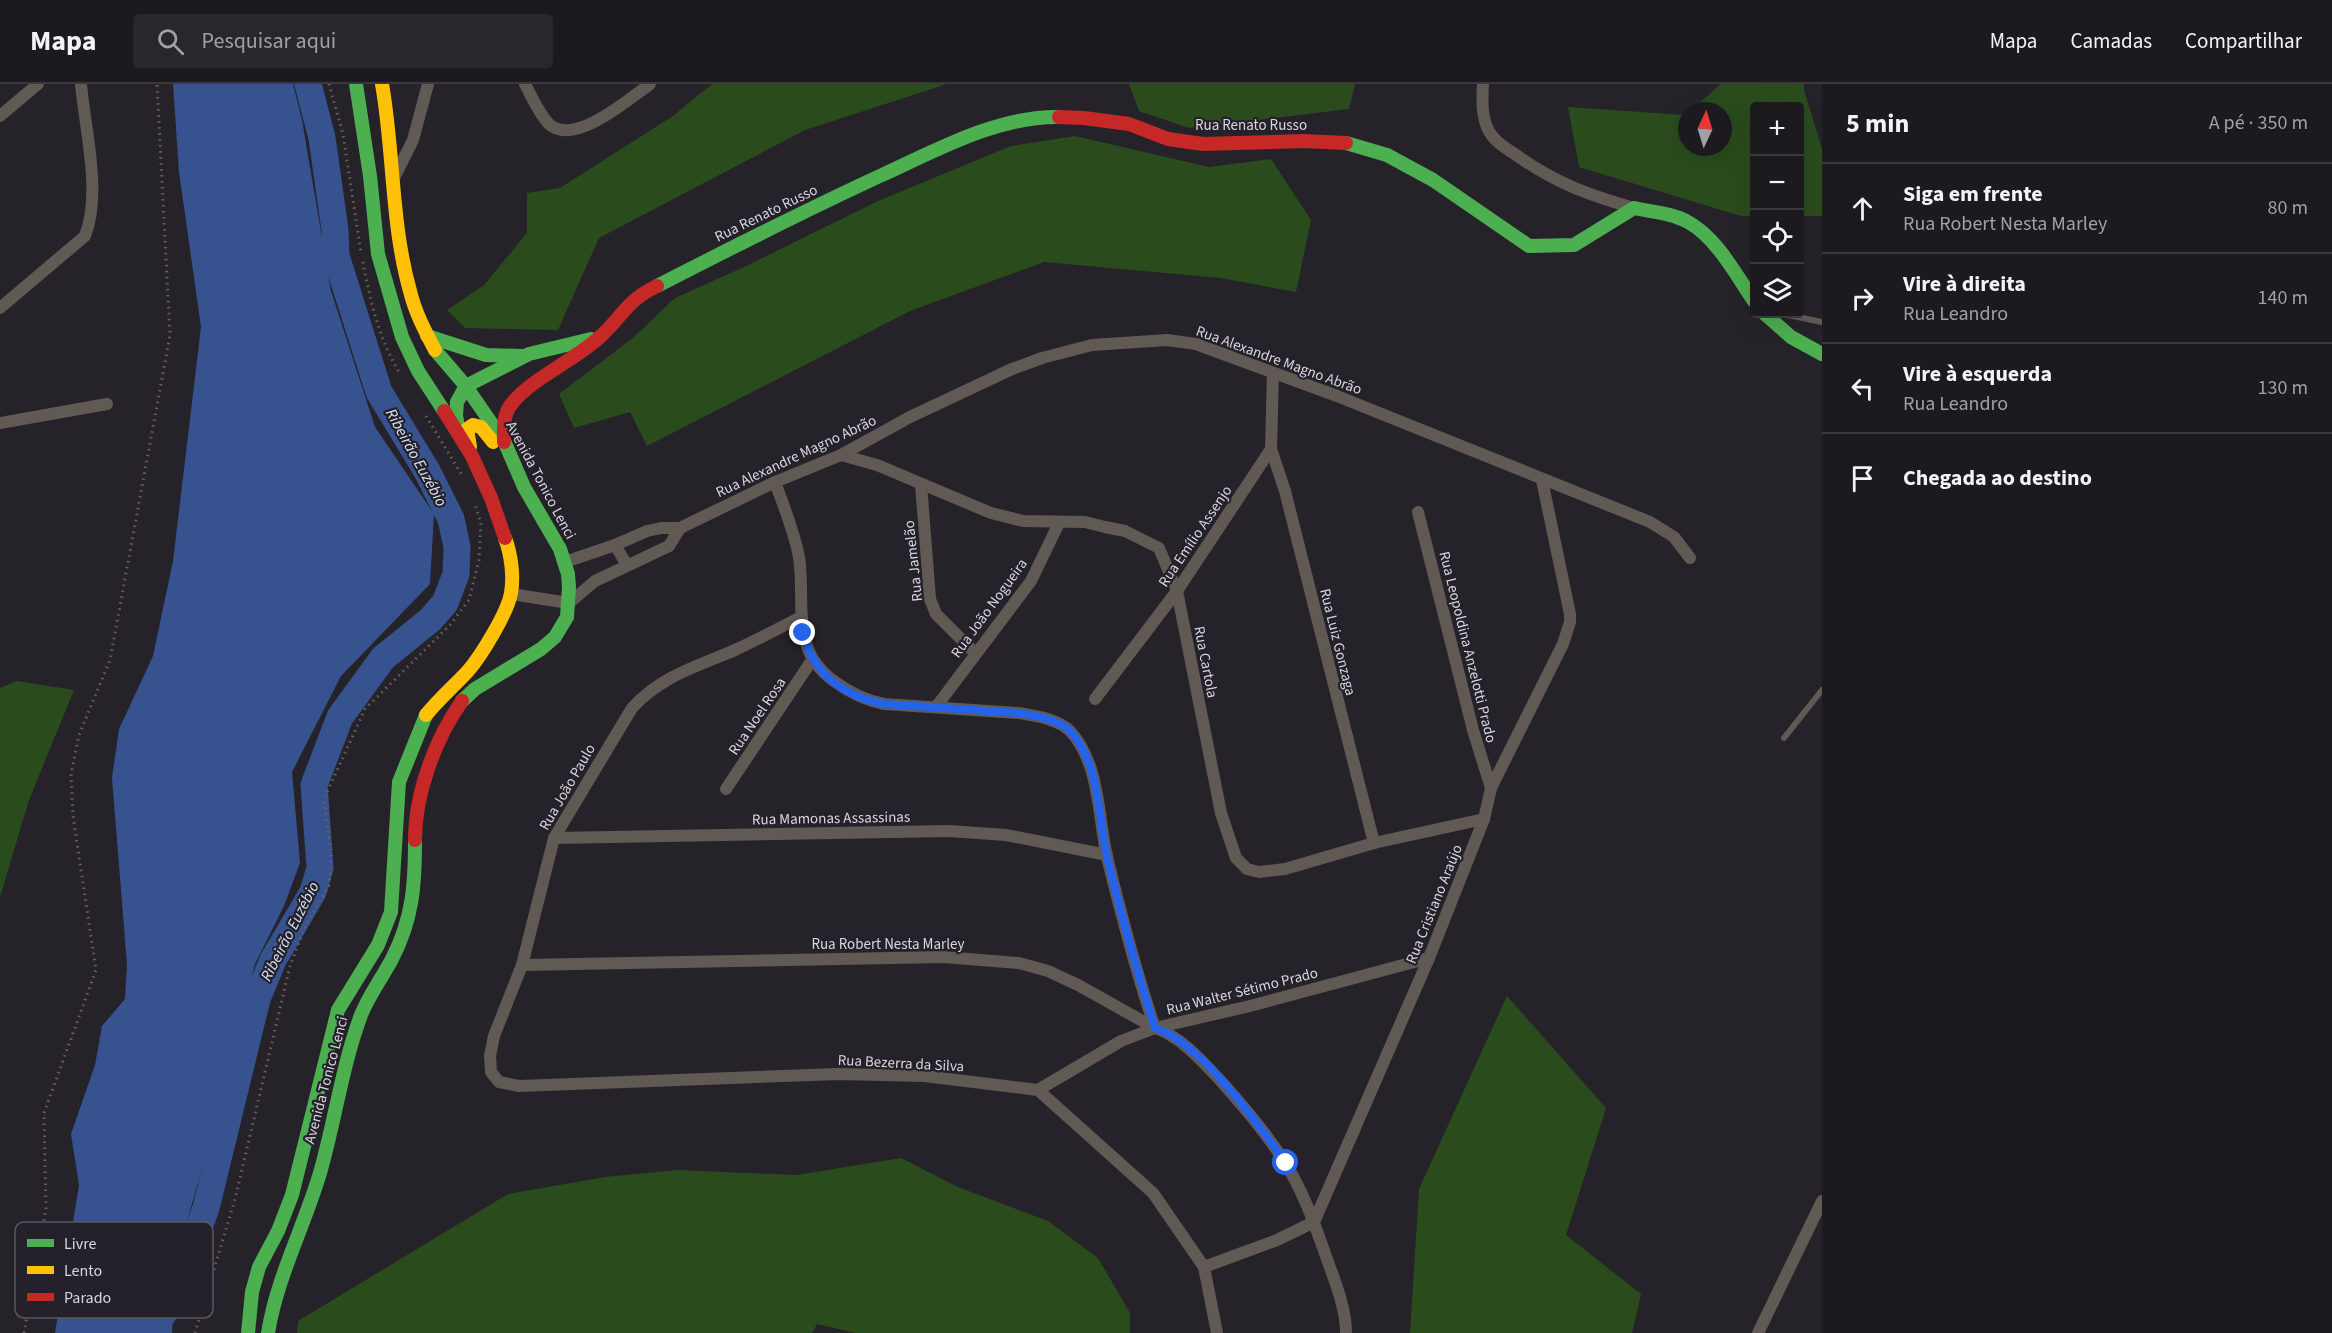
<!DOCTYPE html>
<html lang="pt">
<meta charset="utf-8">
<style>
body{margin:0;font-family:"Source Sans 3",sans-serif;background:#29272c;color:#f1f3f6}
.controls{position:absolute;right:18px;top:18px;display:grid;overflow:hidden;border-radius:6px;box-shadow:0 6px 24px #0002}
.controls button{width:54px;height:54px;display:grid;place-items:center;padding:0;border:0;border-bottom:2px solid #3a383d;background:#1c1a1f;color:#f1f3f6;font:30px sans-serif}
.compass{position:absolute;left:1678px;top:18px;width:54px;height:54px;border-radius:50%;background:#1c1a1f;box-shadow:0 6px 24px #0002;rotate:4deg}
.stop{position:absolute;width:18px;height:18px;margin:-14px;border:4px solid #2563eb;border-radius:50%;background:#fff}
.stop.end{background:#2563eb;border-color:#fff;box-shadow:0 2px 6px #0008}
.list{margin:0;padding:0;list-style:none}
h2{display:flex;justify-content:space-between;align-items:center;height:78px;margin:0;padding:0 24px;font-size:26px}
h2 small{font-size:20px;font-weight:400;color:#a0a1a4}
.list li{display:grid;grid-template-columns:39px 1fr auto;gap:18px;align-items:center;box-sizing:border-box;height:90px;padding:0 24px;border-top:2px solid #3a383d}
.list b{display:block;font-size:22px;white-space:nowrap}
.list p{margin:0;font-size:20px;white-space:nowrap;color:#a0a1a4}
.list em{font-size:20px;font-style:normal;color:#a0a1a4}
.icon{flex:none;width:33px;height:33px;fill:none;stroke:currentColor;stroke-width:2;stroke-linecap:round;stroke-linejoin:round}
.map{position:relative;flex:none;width:1822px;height:1249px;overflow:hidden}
header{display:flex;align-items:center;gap:36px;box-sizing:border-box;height:84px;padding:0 30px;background:#1c1a1f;border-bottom:2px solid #3a383d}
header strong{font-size:28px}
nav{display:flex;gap:33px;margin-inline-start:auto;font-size:21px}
.search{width:420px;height:54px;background:#29272c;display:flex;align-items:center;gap:15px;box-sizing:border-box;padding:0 21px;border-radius:6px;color:#a0a1a4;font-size:22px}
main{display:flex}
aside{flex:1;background:#1c1a1f}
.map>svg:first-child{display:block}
.green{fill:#2a4c1d}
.water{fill:#36528f}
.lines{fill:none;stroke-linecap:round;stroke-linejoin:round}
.river{stroke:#36528f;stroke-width:27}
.path{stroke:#68625f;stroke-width:3;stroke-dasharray:1.5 4.5;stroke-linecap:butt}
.lane{stroke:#615954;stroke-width:6}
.street{stroke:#615954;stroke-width:12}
.fast{stroke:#4caf50;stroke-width:14}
.slow{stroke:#ffc107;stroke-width:14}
.jam{stroke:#c62828;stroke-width:14}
.route{stroke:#2563eb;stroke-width:8}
.labels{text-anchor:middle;stroke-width:4.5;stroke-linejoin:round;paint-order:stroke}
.street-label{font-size:15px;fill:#d8d6dd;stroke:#24212b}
.water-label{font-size:16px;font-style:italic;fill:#d9e3f7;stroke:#24212b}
.key{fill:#24212b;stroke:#5a5760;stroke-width:1.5}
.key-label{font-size:16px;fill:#d8d6dd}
</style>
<header>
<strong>Mapa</strong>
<div class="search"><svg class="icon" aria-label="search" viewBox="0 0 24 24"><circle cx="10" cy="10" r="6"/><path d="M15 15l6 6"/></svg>Pesquisar aqui</div>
<nav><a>Mapa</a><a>Camadas</a><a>Compartilhar</a></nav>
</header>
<main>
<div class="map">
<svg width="1822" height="1249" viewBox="0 0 1822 1249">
<rect width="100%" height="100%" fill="#252329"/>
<g class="green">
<polygon points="712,0 947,0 805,46 599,154 558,246 465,244 447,226 484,201 527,149 527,109 560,104 673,32"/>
<polygon points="1129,0 1355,0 1349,25 1189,44 1139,27"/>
<polygon points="1721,0 1804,0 1804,6 1822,65 1822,132 1800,132 1800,22 1754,22 1754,132 1741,132 1579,83 1568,23 1684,31 1687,29 1687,63 1723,63 1723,27 1690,27"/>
<polygon points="1075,52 1209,83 1271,75 1311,136 1296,208 1221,194 1044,178 910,227 647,362 630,328 574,344 559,310 634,253 675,214 744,183 878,117 1011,62"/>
<polygon points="17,597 74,606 29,716 0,813 0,604"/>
<polygon points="1507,912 1606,1024 1566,1151 1641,1210 1632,1249 1410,1249 1419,1105"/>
<polygon points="901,1074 958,1103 1048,1137 1098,1174 1130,1229 1130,1249 856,1249 817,1240 812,1249 297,1249 298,1237 508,1110 605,1093 677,1086 797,1091"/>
</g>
<polygon class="water" points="173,0 293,0 302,36 331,207 375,343 434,430 430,500 341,592 292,688 300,779 284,822 255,880 213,1046 176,1176 172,1249 55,1249 79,1101 71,1050 95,981 102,942 125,915 127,881 112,694 119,645 153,572 173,477 201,243 179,88"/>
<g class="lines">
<polyline class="river" points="149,1249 172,1218 206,1124 257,915 273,876 313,808 320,784 314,701 340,633 383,574 430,536 445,519 456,490 457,463 451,435 427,387 379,308 336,172 335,146 322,54 308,0"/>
<g class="path">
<polyline points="329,0 343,50 361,169"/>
<path d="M363,178c7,38 16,77 36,110"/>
<polyline points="426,332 463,393"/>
<polyline points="24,1249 46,1125 44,1029 96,886 73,732 71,690 79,651 110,576 170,251 157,0"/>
<polyline points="195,1249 235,1115 290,882 304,845 329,801 331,769 324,715 365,625 450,541 469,516 479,476 481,439 474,418"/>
</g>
<g class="lane">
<polyline points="1783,230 1822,238"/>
<polyline points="1784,654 1822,606"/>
</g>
<g class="street">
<path d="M525,0c7,13 14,30 24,40 25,23 80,-25 101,-40"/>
<path d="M1483,0c-1,18 -2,39 10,53 7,9 18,14 26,20 39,27 70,38 115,51"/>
<polyline points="0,32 38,0"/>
<polyline points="394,94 413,56 428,0"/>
<path d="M0,224l85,-72c17,-43 0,-106 -4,-152"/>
<polyline points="0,339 107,320"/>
<polyline points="1271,365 1285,407 1374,759"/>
<polyline points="841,371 877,381 991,429 1023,437 1085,438 1105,443 1125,447 1159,464 1177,507 1221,729 1236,774 1247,785 1259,788 1285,785 1374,759 1484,735"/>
<path d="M775,398c9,25 19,49 24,75 7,46 -10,92 35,124 16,12 30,19 50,23l135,9c17,3 39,6 51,18 30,32 28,86 37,126 14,57 29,115 48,171"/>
<polyline points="921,400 930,515 936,530 976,570"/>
<polyline points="1418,428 1473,646 1491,704"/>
<polyline points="615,461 627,481"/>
<polyline points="565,478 615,461 647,447 661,444 680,444 775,398 841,371 910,333 1012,285 1042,274 1092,261 1167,256 1196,260 1337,312 1650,438 1674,453 1690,474"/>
<polyline points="511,510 569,519 595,497 669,462 680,444"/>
<path d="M801,533c-22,11 -44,23 -66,33 -39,17 -74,26 -103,58l-78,130 -32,127 -28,71 -4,20 1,16 8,10 20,4 319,-12 86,2 114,14 115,103 51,74 13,66"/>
<polyline points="1095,615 1177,507 1271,365 1273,289"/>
<polyline points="936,623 1031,497 1059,439"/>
<polyline points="726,705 812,576"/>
<polyline points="554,754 949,747 1006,751 1107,771"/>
<path d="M522,881l421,-8 76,6 29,8 30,14 77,43c25,8 46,32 64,51 23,26 46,52 65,82 20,31 32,67 44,101 8,22 18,47 18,71"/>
<polyline points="1038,1006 1121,957 1155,944 1250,922 1429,874"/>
<polyline points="1204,1183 1277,1156 1314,1138 1429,874 1484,735 1491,704 1563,560 1570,538 1570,530 1542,396"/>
<polyline points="1758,1249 1822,1117"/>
</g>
<g class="fast">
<polyline points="356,0 370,92 378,170 402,253 418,287 444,327"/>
<path d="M1346,59l41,12 46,25 96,66 45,-1 60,-37c18,4 38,5 54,14 29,16 48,53 66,79"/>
<path d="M657,202c74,-38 149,-76 225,-111 55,-25 115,-59 177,-58"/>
<polyline points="1765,230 1791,253 1822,270"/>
<polyline points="427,252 486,271 522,272"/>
<polyline points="435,266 465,301 505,359 524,403 560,465 568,490 569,503 567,533 555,553 541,565 475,605 462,617"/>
<polyline points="459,349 456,331 457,318 466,302 529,270 591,255"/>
<polyline points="248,1249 252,1208 259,1183 278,1147 292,1111 338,926 378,861 391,828 399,698 426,631"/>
<path d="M268,1249c9,-56 36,-106 52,-160 15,-52 22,-107 41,-158 8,-20 21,-37 31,-56 21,-41 23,-74 23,-119"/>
</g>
<g class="slow">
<path d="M382,0c12,68 9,140 28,207 5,21 15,40 25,59"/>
<polyline points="470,363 467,345 473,341 481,343 493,358"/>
<path d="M426,631c13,-16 28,-29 42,-44 13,-15 40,-59 43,-78 3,-17 0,-39 -6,-55"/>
</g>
<g class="jam">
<polyline points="1059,33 1084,34 1129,40 1168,55 1203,60 1304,57 1346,59"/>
<polyline points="444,327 472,372 491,414 505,454"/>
<path d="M504,358c0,-12 -1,-26 6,-36 19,-27 68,-47 92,-71 21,-20 27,-36 55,-49"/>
<path d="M415,756c0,-46 20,-101 47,-139"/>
</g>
</g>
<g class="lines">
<path class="route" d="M803,549c10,41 41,63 81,71l135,9c17,3 39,6 51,18 30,32 28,86 37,126 14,57 30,115 48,171 44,13 104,97 131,135"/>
</g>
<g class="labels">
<g class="street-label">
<text x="1251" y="46">Rua Renato Russo</text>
<text transform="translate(766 129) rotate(-26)" y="5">Rua Renato Russo</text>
<text transform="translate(1279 276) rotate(20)" y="5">Rua Alexandre Magno Abrão</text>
<text transform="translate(796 372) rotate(-25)" y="5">Rua Alexandre Magno Abrão</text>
<text transform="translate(541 396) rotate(62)" y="5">Avenida Tonico Lenci</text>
<text transform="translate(1195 452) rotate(-56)" y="5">Rua Emílio Assenjo</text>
<text transform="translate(913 477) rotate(-96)" y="5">Rua Jamelão</text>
<text transform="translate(989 524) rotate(-54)" y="5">Rua João Nogueira</text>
<text transform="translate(1338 558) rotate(76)" y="5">Rua Luiz Gonzaga</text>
<text transform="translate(1468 563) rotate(76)" y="5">Rua Leopoldina Anzelotti Prado</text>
<text transform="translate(1206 578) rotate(79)" y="5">Rua Cartola</text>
<text transform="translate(757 632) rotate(-56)" y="5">Rua Noel Rosa</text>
<text transform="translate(567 703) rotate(-60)" y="5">Rua João Paulo</text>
<text transform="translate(831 734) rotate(-1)" y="5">Rua Mamonas Assassinas</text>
<text transform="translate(1434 820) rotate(-68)" y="5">Rua Cristiano Araújo</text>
<text x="888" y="865">Rua Robert Nesta Marley</text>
<text transform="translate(1242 907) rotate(-14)" y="5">Rua Walter Sétimo Prado</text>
<text transform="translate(901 979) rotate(3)" y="5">Rua Bezerra da Silva</text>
<text transform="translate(326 996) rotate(-75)" y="5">Avenida Tonico Lenci</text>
</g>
<g class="water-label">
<text transform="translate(417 373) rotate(61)" y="6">Ribeirão Euzébio</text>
<text transform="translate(289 847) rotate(-63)" y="6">Ribeirão Euzébio</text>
</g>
</g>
<rect x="15" y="1138" width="198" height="96" rx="9" class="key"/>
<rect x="27" y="1155" width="27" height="8" fill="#4caf50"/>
<rect x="27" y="1182" width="27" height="8" fill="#ffc107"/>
<rect x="27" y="1209" width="27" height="8" fill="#c62828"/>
<g class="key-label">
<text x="64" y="1165">Livre</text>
<text x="64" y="1192">Lento</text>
<text x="64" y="1219">Parado</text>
</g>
</svg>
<div class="controls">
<button>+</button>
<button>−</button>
<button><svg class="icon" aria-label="locate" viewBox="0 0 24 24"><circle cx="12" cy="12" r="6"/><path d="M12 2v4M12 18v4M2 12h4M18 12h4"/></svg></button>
<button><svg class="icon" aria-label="layers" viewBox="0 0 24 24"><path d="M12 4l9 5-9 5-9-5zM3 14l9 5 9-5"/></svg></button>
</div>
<svg class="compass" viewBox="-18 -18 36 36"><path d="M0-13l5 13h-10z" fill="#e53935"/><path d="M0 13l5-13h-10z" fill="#a0a1a4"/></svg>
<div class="stop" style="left:1286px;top:1079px"></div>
<div class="stop end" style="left:803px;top:549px"></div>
</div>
<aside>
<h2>5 min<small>A pé · 350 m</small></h2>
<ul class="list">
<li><svg class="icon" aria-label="ahead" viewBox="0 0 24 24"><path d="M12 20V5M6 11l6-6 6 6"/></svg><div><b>Siga em frente</b><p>Rua Robert Nesta Marley</p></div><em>80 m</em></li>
<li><svg class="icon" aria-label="right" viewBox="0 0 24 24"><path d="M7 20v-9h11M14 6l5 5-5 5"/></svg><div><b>Vire à direita</b><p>Rua Leandro</p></div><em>140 m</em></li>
<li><svg class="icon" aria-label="left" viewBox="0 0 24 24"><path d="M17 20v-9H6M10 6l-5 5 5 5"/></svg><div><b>Vire à esquerda</b><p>Rua Leandro</p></div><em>130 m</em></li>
<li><svg class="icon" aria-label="arrive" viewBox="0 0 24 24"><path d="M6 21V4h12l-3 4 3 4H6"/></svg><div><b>Chegada ao destino</b></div></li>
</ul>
</aside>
</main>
